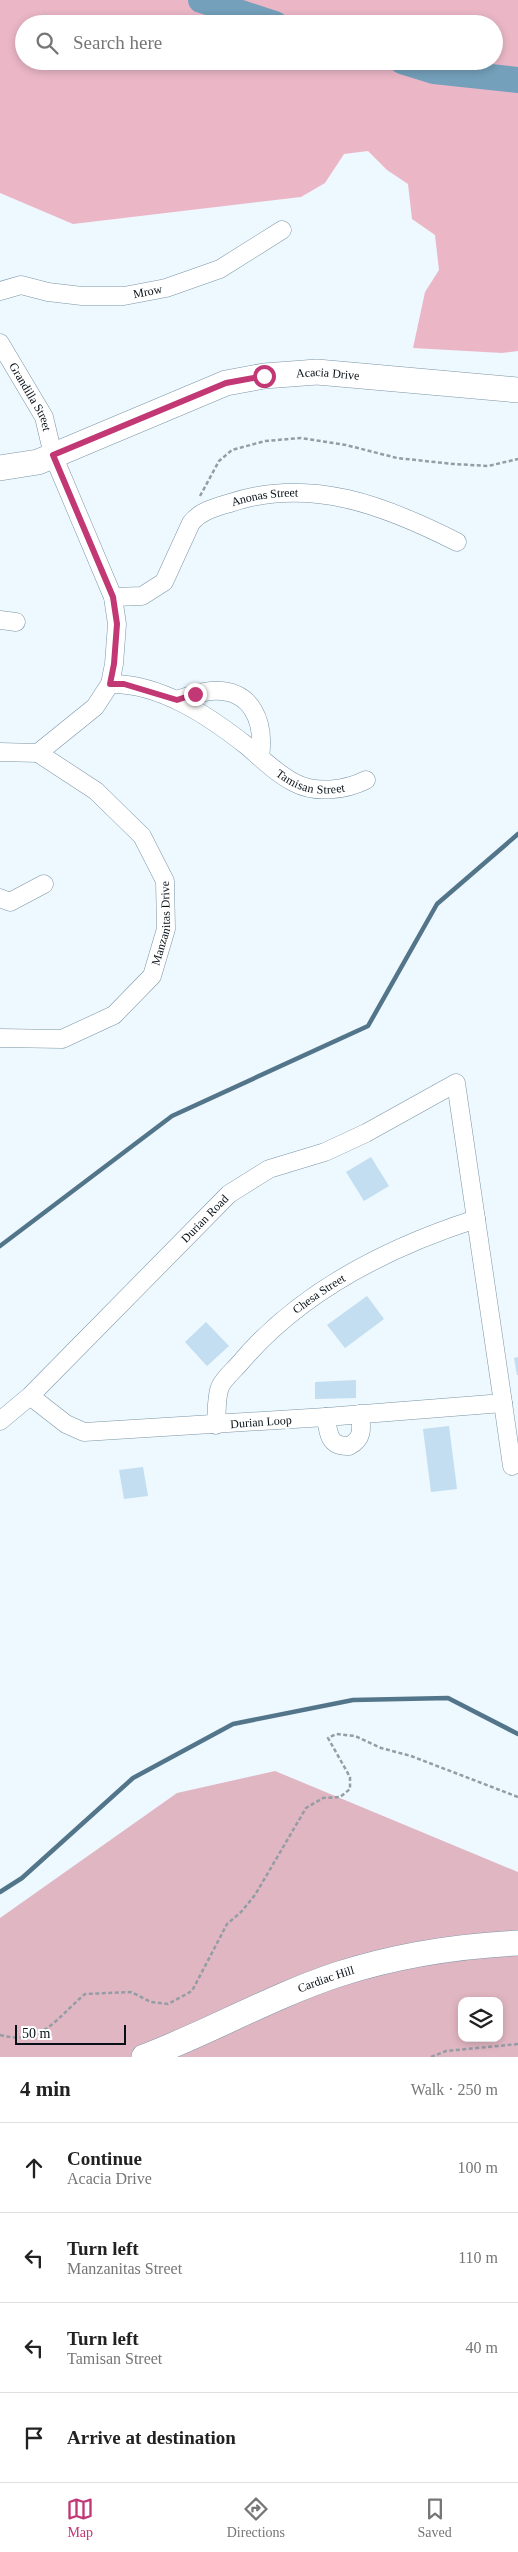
<!DOCTYPE html>
<meta charset="utf-8">
<style>
body{margin:0;font-family:"Times New Roman",serif;background:#f6f6f6;color:#222}
.controls{position:absolute;right:15px;bottom:15px;display:grid;overflow:hidden;border-radius:10px;box-shadow:0 2px 8px #0003}
.controls button{width:45px;height:45px;display:grid;place-items:center;padding:0;border:0;border-bottom:1px solid #e0e0e0;background:#fff;color:#222;font:25px sans-serif}
.scale{position:absolute;left:15px;bottom:12px;width:111px;box-sizing:border-box;padding-left:5px;border:2px solid #071016;border-top:0;font-size:14px;line-height:18px;white-space:nowrap;color:#071016;-webkit-text-stroke:4px #fff;paint-order:stroke}
.stop{position:absolute;width:15px;height:15px;margin:-11px;border:4px solid #c13874;border-radius:50%;background:#fff}
.stop.end{background:#c13874;border-color:#fff;box-shadow:0 1px 5px #0008}
.list{margin:0;padding:0;list-style:none}
h2{display:flex;justify-content:space-between;align-items:center;height:65px;margin:0;padding:0 20px;font-size:21px}
h2 small{font-size:16px;font-weight:400;color:#767676}
.list li{display:grid;grid-template-columns:32px 1fr auto;gap:15px;align-items:center;box-sizing:border-box;height:90px;padding:0 20px;border-top:1px solid #e0e0e0}
.list b{display:block;font-size:19px;white-space:nowrap}
.list p{margin:0;font-size:16px;white-space:nowrap;color:#767676}
.list em{font-size:16px;font-style:normal;color:#767676}
.icon{flex:none;width:28px;height:28px;fill:none;stroke:currentColor;stroke-width:2;stroke-linecap:round;stroke-linejoin:round}
.map{position:relative;flex:none;width:518px;height:2057px;overflow:hidden}
.search{position:absolute;background:#fff;box-shadow:0 2px 8px #0003;left:15px;right:15px;top:15px;height:55px;display:flex;align-items:center;gap:12px;box-sizing:border-box;padding:0 18px;border-radius:28px;color:#767676;font-size:19px}
.sheet{height:425px;background:#fff}
nav{display:flex;justify-content:space-around;align-items:center;box-sizing:border-box;height:70px;border-top:1px solid #e0e0e0;background:#fff;font-size:14px;color:#767676}
nav a{display:grid;justify-items:center;gap:2px}
nav .on{color:#c13874}
.map>svg:first-child{display:block}
.green{fill:#e1b6c3;fill-rule:evenodd}
.forest{fill:#ebb7c7;fill-rule:evenodd}
.lines{fill:none;stroke-linecap:round;stroke-linejoin:round}
.stream{stroke:#53758a;stroke-width:4.5}
.river{stroke:#74a0bb;stroke-width:26}
.building{fill:#c2def0}
.street-casing{stroke:#7b95a5;stroke-width:19}
.secondary-casing{stroke:#7b95a5;stroke-width:26}
.path{stroke:#939da3;stroke-width:2.5;stroke-dasharray:4 2.5;stroke-linecap:butt}
.street{stroke:#fff;stroke-width:18}
.secondary{stroke:#fff;stroke-width:25}
.route{stroke:#c13874;stroke-width:6}
.labels{text-anchor:middle;stroke-width:4;stroke-linejoin:round;paint-order:stroke}
.street-label{font-size:12px;fill:#071016;stroke:#fff}
</style>
<div class="map">
<svg width="518" height="2057" viewBox="0 0 518 2057">
<rect width="100%" height="100%" fill="#edf8ff"/>
<path class="green" d="M275,1771l243,101v185h-518v-139l177,-125zM462,2001h37v37h-37z"/>
<path class="forest" d="M0,0h518v351l-16,2 -89,-5 12,-56 14,-22 -4,-35 -23,-16 -4,-35 -21,-14 -19,-19 -24,3 -19,29 -24,14 -228,27 -73,-31zM24,24h470v37h-470z"/>
<g class="lines">
<g class="stream">
<polyline points="0,1246 172,1116 368,1026 437,904 518,834"/>
<polyline points="0,1892 22,1878 133,1778 233,1724 353,1700 448,1698 518,1734"/>
</g>
<g class="river">
<polyline points="201,0 275,24"/>
<polyline points="402,61 434,71 518,80"/>
</g>
</g>
<g class="building">
<polygon points="371,1157 389,1186 364,1201 346,1172"/>
<polygon points="367,1296 384,1319 345,1348 327,1325"/>
<polygon points="206,1322 229,1346 207,1366 185,1342"/>
<polygon points="518,1357 518,1375 517,1375 514,1358"/>
<polygon points="356,1380 356,1398 315,1399 315,1382"/>
<polygon points="449,1426 457,1489 431,1492 423,1429"/>
<polygon points="143,1467 148,1496 124,1499 119,1470"/>
</g>
<g class="lines">
<g class="street-casing">
<g id="street">
<path id="s1" d="M0,291l21,-6 27,7 34,4h42l42,-8 54,-19 62,-39"/>
<path id="s2" d="M0,343l44,74 9,38 60,142 4,27 -3,40 -4,20 -15,23 -57,46 -38,-1"/>
<path id="s3" d="M113,597l29,-1 22,-14 27,-59c9,-12 25,-16 39,-20 80,-27 156,3 227,39"/>
<polyline points="0,620 16,622"/>
<path id="s4" d="M110,684c50,-1 99,32 137,62 15,13 30,28 48,37 21,11 51,7 71,-3"/>
<path d="M177,700c11,-4 23,-8 34,-9 42,-3 54,32 49,66"/>
<polyline points="0,898 10,902 44,884"/>
<path id="s5" d="M0,1038l62,1 52,-24 38,-39 14,-47 -1,-48 -23,-45 -46,-45 -58,-38"/>
<polyline points="503,1403 512,1466"/>
<path d="M326,1417c2,16 3,30 23,29 14,-7 13,-17 11,-32"/>
<path id="s6" d="M0,1421l30,-25 199,-202 40,-25 56,-17 41,-19 90,-50 47,320 -177,14 -242,15 -18,-8 -36,-28"/>
<path id="s7" d="M216,1425c1,-12 0,-28 4,-38 4,-9 14,-17 20,-24 60,-71 149,-116 236,-144"/>
</g>
</g>
<g class="secondary-casing">
<g id="secondary">
<path id="s8" d="M0,468l38,-6 188,-79 38,-7 53,-4 201,18"/>
<path id="s9" d="M144,2057c66,-25 128,-61 195,-83 59,-19 117,-28 179,-31"/>
</g>
</g>
<g class="path">
<polyline points="200,496 219,461 232,450 265,441 301,438 346,445 397,458 453,464 488,466 518,459"/>
<path d="M0,2035c43,11 56,-17 85,-41l46,-2 20,10 17,2 24,-13 35,-67 14,-12 14,-17 51,-87 17,-10 17,-1 10,-8v-12l-22,-39 8,-4 19,2 26,12 30,8 107,41"/>
<polyline points="431,2057 446,2051 518,2044"/>
</g>
<use href="#street" class="street"/>
<use href="#secondary" class="secondary"/>
</g>
<g class="lines">
<polyline class="route" points="195,694 177,700 124,684 110,684 114,664 117,624 113,597 53,455 226,383 264,376"/>
</g>
<g class="labels">
<g class="street-label">
<text dy="4" stroke="none"><textPath href="#s1" startOffset="150">Mrow</textPath></text>
<text dy="4" stroke="none"><textPath href="#s8" startOffset="345">Acacia Drive</textPath></text>
<text dy="4" stroke="none"><textPath href="#s2" startOffset="62">Grandilla Street</textPath></text>
<text dy="4" stroke="none"><textPath href="#s3" startOffset="200">Anonas Street</textPath></text>
<text dy="4" stroke="none"><textPath href="#s4" startOffset="229">Tamisan Street</textPath></text>
<text dy="4" stroke="none"><textPath href="#s5" startOffset="228">Manzanitas Drive</textPath></text>
<text dy="4" stroke="none"><textPath href="#s6" startOffset="288">Durian Road</textPath></text>
<text dy="4" stroke="none"><textPath href="#s7" startOffset="175">Chesa Street</textPath></text>
<text transform="translate(261 1422) rotate(-4)" y="4">Durian Loop</text>
<text dy="4" stroke="none"><textPath href="#s9" startOffset="198">Cardiac Hill</textPath></text>
</g>
</g>
</svg>
<div class="controls">
<button><svg class="icon" aria-label="layers" viewBox="0 0 24 24"><path d="M12 4l9 5-9 5-9-5zM3 14l9 5 9-5"/></svg></button>
</div>
<div class="scale">50 m</div>
<div class="stop" style="left:264px;top:376px"></div>
<div class="stop end" style="left:195px;top:694px"></div>
<div class="search"><svg class="icon" aria-label="search" viewBox="0 0 24 24"><circle cx="10" cy="10" r="6"/><path d="M15 15l6 6"/></svg>Search here</div>
</div>
<section class="sheet">
<h2>4 min<small>Walk · 250 m</small></h2>
<ul class="list">
<li><svg class="icon" aria-label="ahead" viewBox="0 0 24 24"><path d="M12 20V5M6 11l6-6 6 6"/></svg><div><b>Continue</b><p>Acacia Drive</p></div><em>100 m</em></li>
<li><svg class="icon" aria-label="left" viewBox="0 0 24 24"><path d="M17 20v-9H6M10 6l-5 5 5 5"/></svg><div><b>Turn left</b><p>Manzanitas Street</p></div><em>110 m</em></li>
<li><svg class="icon" aria-label="left" viewBox="0 0 24 24"><path d="M17 20v-9H6M10 6l-5 5 5 5"/></svg><div><b>Turn left</b><p>Tamisan Street</p></div><em>40 m</em></li>
<li><svg class="icon" aria-label="arrive" viewBox="0 0 24 24"><path d="M6 21V4h12l-3 4 3 4H6"/></svg><div><b>Arrive at destination</b></div></li>
</ul>
</section>
<nav>
<a class="on"><svg class="icon" aria-label="map" viewBox="0 0 24 24"><path d="M3 6l6-2 6 2 6-2v14l-6 2-6-2-6 2zM9 4v14M15 6v14"/></svg>Map</a>
<a><svg class="icon" aria-label="directions" viewBox="0 0 24 24"><path d="M12 3l9 9-9 9-9-9zM9 14v-3h6M13 9l2 2-2 2"/></svg>Directions</a>
<a><svg class="icon" aria-label="saved" viewBox="0 0 24 24"><path d="M7 4h10v16l-5-4-5 4z"/></svg>Saved</a>
</nav>
